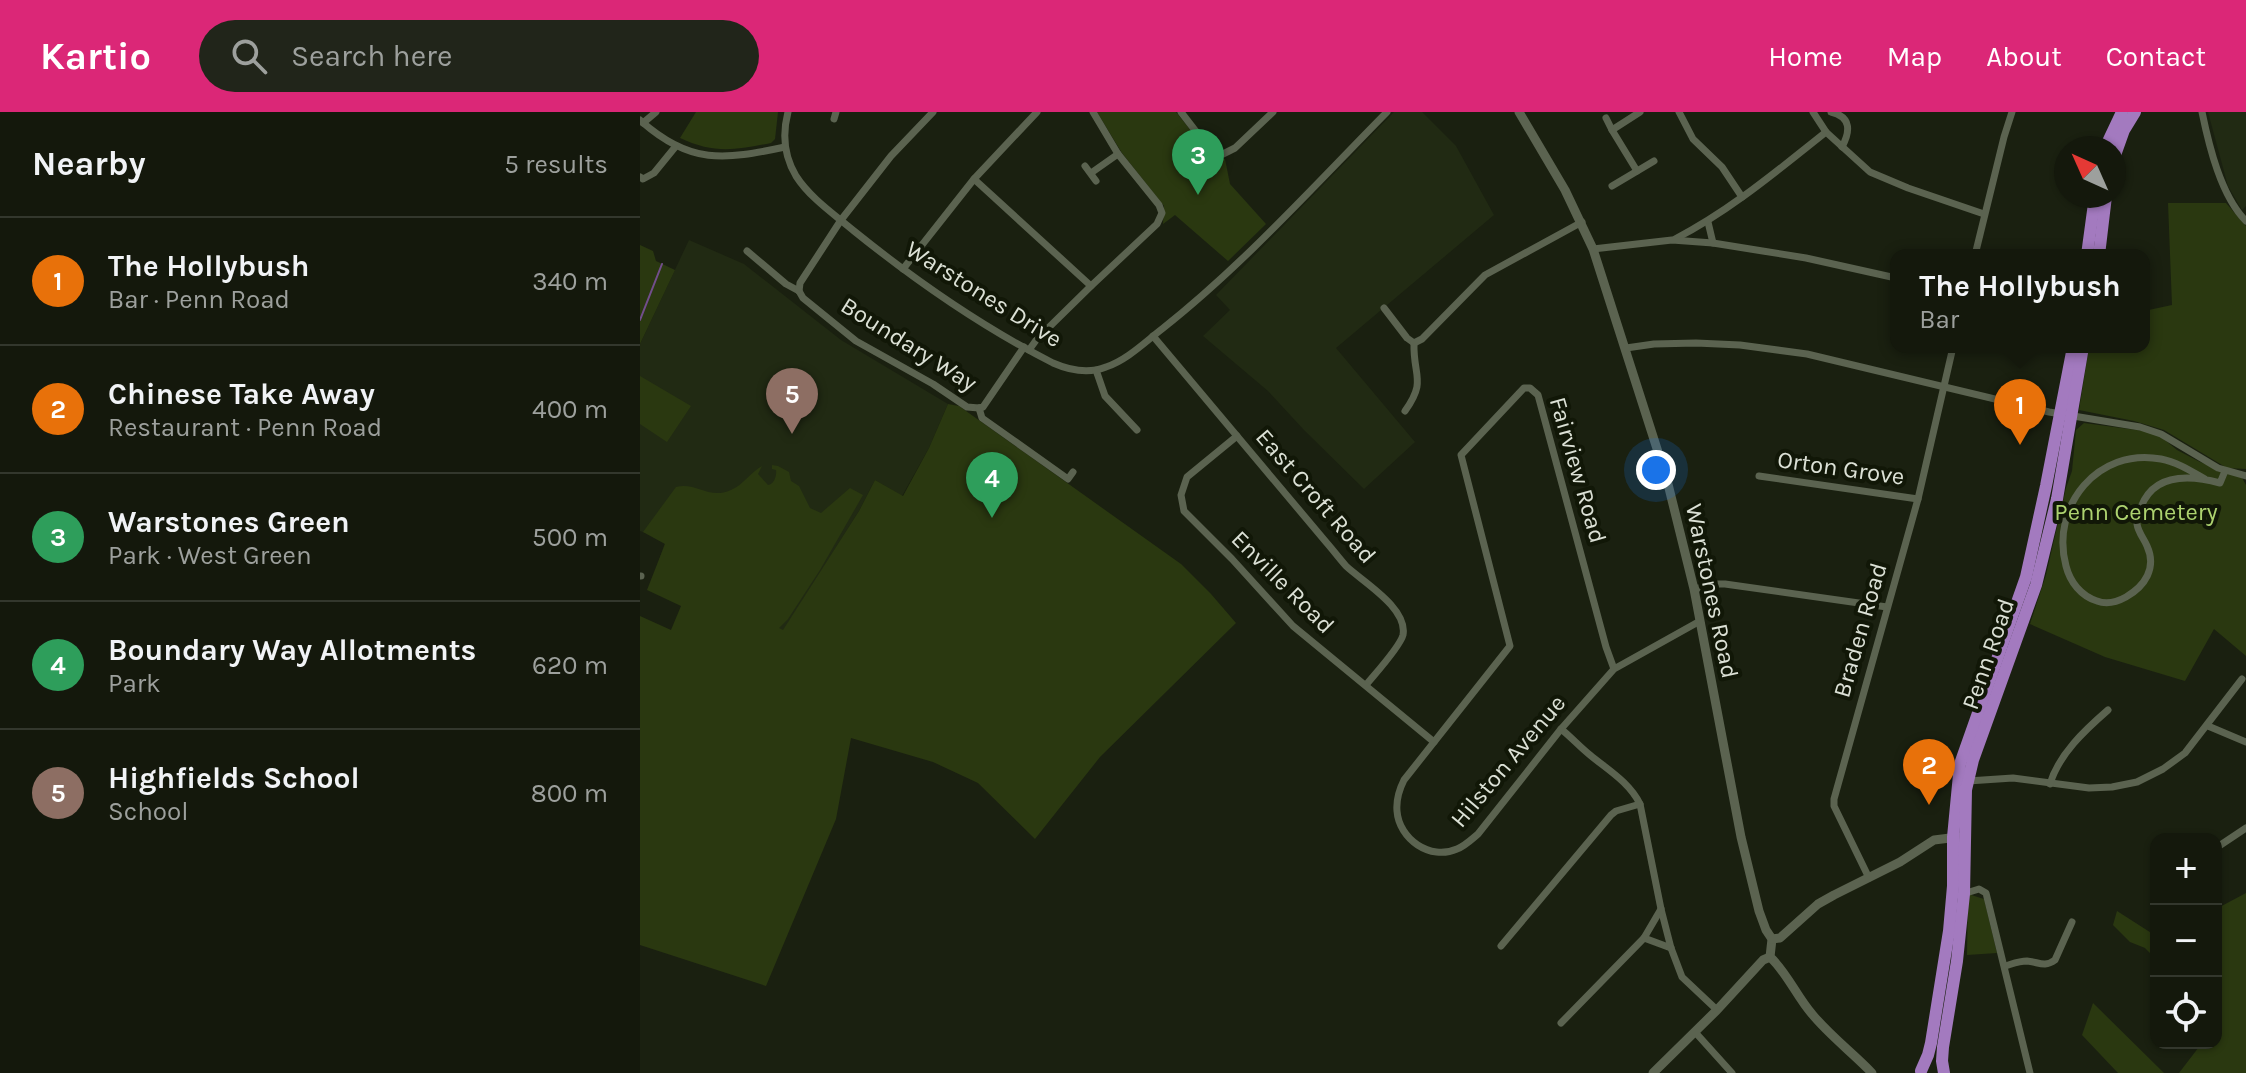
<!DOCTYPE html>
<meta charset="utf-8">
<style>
body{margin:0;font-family:Karla,sans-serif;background:#21251a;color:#f1f3f6}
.controls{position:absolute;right:24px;bottom:24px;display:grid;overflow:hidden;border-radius:16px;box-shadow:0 2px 6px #0004}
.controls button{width:72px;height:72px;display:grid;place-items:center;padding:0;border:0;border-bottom:2px solid #33372d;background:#14180c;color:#f1f3f6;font:40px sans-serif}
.compass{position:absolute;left:1414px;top:24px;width:72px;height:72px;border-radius:50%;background:#14180c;box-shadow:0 2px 6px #0004;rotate:315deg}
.you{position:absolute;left:1016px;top:358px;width:28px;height:28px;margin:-20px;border:6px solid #fff;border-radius:50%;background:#1a73e8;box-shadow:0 0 0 12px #1a73e833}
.badge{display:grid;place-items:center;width:52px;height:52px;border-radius:50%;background:#db2777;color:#fff;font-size:26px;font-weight:700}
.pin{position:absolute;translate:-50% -66px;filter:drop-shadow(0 2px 4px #0008)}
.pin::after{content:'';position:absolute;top:42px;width:28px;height:24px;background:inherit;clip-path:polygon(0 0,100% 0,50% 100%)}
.popup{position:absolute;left:1250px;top:137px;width:260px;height:104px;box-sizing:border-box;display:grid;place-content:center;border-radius:16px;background:#14180c;filter:drop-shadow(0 2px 6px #0005);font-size:26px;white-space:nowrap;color:#9da09d}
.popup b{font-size:30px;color:#f1f3f6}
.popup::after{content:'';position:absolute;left:50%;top:100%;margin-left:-16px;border:16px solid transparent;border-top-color:#14180c}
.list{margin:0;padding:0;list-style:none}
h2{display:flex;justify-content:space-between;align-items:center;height:104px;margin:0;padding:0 32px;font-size:34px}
h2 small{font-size:26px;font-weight:400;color:#9da09d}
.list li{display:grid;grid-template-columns:52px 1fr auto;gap:24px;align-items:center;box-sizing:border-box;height:128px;padding:0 32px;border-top:2px solid #33372d}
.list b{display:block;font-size:30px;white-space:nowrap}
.list p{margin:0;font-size:26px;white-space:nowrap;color:#9da09d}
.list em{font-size:26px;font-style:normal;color:#9da09d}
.icon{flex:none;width:44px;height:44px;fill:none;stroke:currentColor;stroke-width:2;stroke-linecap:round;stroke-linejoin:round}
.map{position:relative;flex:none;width:1606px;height:961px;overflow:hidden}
header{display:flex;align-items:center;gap:48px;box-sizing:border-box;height:112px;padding:0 40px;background:#db2777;color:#fff}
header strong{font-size:38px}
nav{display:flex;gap:44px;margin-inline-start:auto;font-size:28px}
.search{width:560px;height:72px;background:#21251a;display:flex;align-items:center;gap:20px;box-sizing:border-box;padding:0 28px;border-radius:44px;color:#9da09d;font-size:30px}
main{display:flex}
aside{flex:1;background:#14180c}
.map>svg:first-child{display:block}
.built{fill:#212a13}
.green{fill:#2a3810}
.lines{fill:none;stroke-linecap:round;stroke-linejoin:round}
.stream{stroke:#724e8b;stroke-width:2}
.minor{stroke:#5b6350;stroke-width:7}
.tertiary{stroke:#5b6350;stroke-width:9}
.trunk{stroke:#a37abf;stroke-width:12}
.labels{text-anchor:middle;stroke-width:8;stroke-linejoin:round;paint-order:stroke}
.street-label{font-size:24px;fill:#dce1d6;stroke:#111707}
.park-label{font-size:24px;fill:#add26f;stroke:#111707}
</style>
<header>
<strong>Kartio</strong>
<div class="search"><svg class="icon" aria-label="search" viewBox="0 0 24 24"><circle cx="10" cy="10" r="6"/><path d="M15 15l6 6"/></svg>Search here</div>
<nav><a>Home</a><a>Map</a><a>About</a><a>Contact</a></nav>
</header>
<main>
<aside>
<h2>Nearby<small>5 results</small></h2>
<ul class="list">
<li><span class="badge" style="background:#e8710a">1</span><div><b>The Hollybush</b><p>Bar · Penn Road</p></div><em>340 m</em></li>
<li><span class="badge" style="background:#e8710a">2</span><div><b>Chinese Take Away</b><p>Restaurant · Penn Road</p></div><em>400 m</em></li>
<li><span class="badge" style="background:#2e9e5b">3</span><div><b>Warstones Green</b><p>Park · West Green</p></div><em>500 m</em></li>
<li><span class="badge" style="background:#2e9e5b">4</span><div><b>Boundary Way Allotments</b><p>Park</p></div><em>620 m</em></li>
<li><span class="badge" style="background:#8d6e63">5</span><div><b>Highfields School</b><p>School</p></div><em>800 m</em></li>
</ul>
</aside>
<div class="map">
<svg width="1606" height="961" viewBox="0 0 1606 961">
<rect width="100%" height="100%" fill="#1a2010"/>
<g class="built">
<polygon points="754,0 782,0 816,34 854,103 696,236 775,330 724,377 664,318 628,279 563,224 590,198 576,183"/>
<polygon points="1568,0 1606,0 1606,94 1602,98 1588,74"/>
<polygon points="49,128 104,152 201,228 308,292 289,336 262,384 235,368 219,399 135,532 11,471 26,428 0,419 0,232"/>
</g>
<g class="green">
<path d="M56,0h82l-3,27 -4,4c-36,7 -57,11 -91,-5z"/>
<polygon points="457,0 536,0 571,44 585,47 590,72 626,112 588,149 535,103 523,112 524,94 482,41"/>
<polygon points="1528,91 1586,91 1606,114 1606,357 1587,356 1524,318 1494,309 1439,298 1449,235 1504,235 1504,199 1532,193"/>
<polygon points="0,133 13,139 16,149 35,158 0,232"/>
<polygon points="0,264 51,294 27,330 0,312"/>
<path d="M308,292l11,2 222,158 30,30 25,29 -136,134 -65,82 -57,-56 -45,-21 -82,-24 -15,81 -70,167 -126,-41v-329l31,14 10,-24 -34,-16 18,-46 -22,-12 33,-45c21,-5 32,13 55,3 12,-5 19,-17 31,-24l-4,8 10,11c6,0 9,-10 8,-15l-4,-1v-4l6,1 11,6 2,9 8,5 11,22 11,5 29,-25 13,7 -43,75 -32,49 -9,9 4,2 76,-119 16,-31 28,16 26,-48z"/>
<polygon points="1444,311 1504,319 1520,324 1537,338 1560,350 1602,366 1606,373 1606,544 1574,517 1545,569 1465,545 1390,512 1406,463 1426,376 1432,359 1436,318"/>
<polygon points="1606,781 1606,961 1539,961 1562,931 1576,931 1576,797"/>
<polygon points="1328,782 1344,787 1357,841 1327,843"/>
<polygon points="1477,799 1516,824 1516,847 1505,836 1490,830 1473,813"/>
<polygon points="1453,891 1524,961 1478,961 1442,923"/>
</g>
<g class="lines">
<polyline class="stream" points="0,208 22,152"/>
<g class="minor">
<path d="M148,0c-6,23 -4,44 8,64 14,22 39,39 58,55 62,50 128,96 199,132 16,7 36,11 53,4 21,-7 39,-25 56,-38 81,-64 152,-143 225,-217"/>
<polyline points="541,0 571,39 583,42 595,36 633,0"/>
<polyline points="1039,0 1053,27 1082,55 1102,85"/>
<polyline points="1173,0 1186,20 1230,60 1268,76 1344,102"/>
<path d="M1191,0c21,5 19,20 11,35"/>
<path d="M1562,0c7,34 19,84 44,109"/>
<polyline points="966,6 972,18"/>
<polyline points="194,7 196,0"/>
<path d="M0,8c50,45 84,40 145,27"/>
<polyline points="3,11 16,0"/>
<polyline points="445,54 456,69"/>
<polyline points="997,59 972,18 1000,0"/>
<polyline points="451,61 478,42"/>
<polyline points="0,65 3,67 14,61 36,34"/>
<polyline points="334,67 451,174"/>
<polyline points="972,74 1014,49"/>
<polyline points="1068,110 1073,131"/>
<path d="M1035,127c56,-29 103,-69 151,-107"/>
<polyline points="953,137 1032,128 1073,131 1166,146 1256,166"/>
<polyline points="107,139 146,172 159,179 163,186 216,229 293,272 327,295 339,296"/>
<polyline points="1335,143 1364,25 1372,0"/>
<polyline points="263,157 334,67 397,0"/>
<polyline points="159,179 160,171 201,108 251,44 293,0"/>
<polyline points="744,196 767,226 774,231 782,227 845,163 942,110"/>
<path d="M513,224l173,206c7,8 13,16 20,24 17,16 62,42 57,69 -3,12 -29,40 -37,50"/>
<polyline points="986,236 1014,232 1056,231 1100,233 1167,242 1409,300 1500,315 1521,322 1578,356 1606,364"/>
<polyline points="389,238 397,227 451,174 517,112 522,101 519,93 478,42 453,0"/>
<polyline points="456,258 465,284 497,318"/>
<polyline points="339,296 342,306 428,367 433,360"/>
<polyline points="339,296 343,295 384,235"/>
<path d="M765,299c22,-31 8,-34 9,-68"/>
<polyline points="597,324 547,365 541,383 544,399 592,447 653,514 794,630"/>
<polyline points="1119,364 1278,387"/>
<path d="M1565,367c-14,-8 -28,-17 -44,-20 -63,-12 -111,47 -95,107 4,16 15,30 31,35 10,4 20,1 29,-4 19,-11 31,-29 21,-51 -3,-7 -9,-14 -10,-22 -1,-6 1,-12 4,-17 13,-34 49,-32 79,-24l5,-12"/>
<polyline points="0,464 1,464"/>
<polyline points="1054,477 1076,472 1085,472 1247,495"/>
<path d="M974,557l-8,-22 -68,-252 -8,-7h-6l-63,67 49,191 -106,134c-5,10 -8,19 -7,31 2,28 33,50 60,38 8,-3 15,-10 21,-15l83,-105 53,-60 86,-48"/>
<polyline points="1568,614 1606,630"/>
<path d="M921,617c10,8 19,18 29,26 18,15 39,27 50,49l21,105 10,39 11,29 35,33"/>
<polyline points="1328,669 1373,666 1449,676 1472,675 1497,670 1523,657 1545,641 1602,567"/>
<path d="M1410,672c9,-30 35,-54 58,-74"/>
<polyline points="1576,736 1606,716"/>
<polyline points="1229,766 1194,694 1194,687 1278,387 1313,235"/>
<polyline points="1323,782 1339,777 1346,781 1390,961"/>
<polyline points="1021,797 1004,826 1031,836"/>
<polyline points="861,834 971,703 976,699 1000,692"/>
<path d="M1365,854c7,-2 14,-5 22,-5 12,1 17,7 28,-1l17,-38"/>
<polyline points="921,911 1004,826"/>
<polyline points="1055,920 1092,961"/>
</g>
<g class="tertiary">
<path d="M879,0l46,78 28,59 74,231 27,109 47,248 18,74 7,19 6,9 -2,18c16,14 27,40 42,57 18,22 41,39 60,59"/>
<polyline points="1132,827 1140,826 1178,792 1194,783 1260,750 1294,728 1318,725"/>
<polyline points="1013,961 1077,898 1123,848 1130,845"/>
</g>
<g class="trunk">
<polyline points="1465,36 1482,0"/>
<polyline points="1474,46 1484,18 1495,0"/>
<polyline points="1447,143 1455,84"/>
<polyline points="1459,143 1466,84"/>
<polyline points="1281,959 1288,943 1291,931 1309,819 1313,774 1313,725 1320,652 1386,465 1406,374 1433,235"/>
<polyline points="1304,961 1302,949 1303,935 1317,849 1324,782 1326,678 1333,648 1396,473 1417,387 1443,235"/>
</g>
</g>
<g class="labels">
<g class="street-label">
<text transform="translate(344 182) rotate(32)" y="8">Warstones Drive</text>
<text transform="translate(269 232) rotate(32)" y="8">Boundary Way</text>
<text transform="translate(1201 356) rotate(8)" y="8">Orton Grove</text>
<text transform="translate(938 358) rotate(74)" y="8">Fairview Road</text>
<text transform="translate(676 384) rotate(49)" y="8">East Croft Road</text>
<text transform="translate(643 470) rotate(45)" y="8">Enville Road</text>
<text transform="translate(1072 479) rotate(78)" y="8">Warstones Road</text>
<text transform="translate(1220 518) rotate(-74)" y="8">Braden Road</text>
<text transform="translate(1348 542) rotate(-71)" y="8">Penn Road</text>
<text transform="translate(868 649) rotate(-50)" y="8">Hilston Avenue</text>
</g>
<g class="park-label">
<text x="1496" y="408">Penn Cemetery</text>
</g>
</g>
</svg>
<div class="controls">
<button>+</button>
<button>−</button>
<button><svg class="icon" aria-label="locate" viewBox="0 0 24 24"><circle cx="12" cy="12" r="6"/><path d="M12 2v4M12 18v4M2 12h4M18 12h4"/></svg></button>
</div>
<svg class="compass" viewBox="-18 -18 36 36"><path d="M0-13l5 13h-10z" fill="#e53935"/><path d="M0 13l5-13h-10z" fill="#9da09d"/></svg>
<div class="you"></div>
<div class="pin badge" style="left:1380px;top:333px;background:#e8710a">1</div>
<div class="popup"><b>The Hollybush</b>Bar</div>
<div class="pin badge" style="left:1289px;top:693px;background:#e8710a">2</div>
<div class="pin badge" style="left:558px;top:83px;background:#2e9e5b">3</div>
<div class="pin badge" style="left:352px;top:406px;background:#2e9e5b">4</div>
<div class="pin badge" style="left:152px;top:322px;background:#8d6e63">5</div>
</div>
</main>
